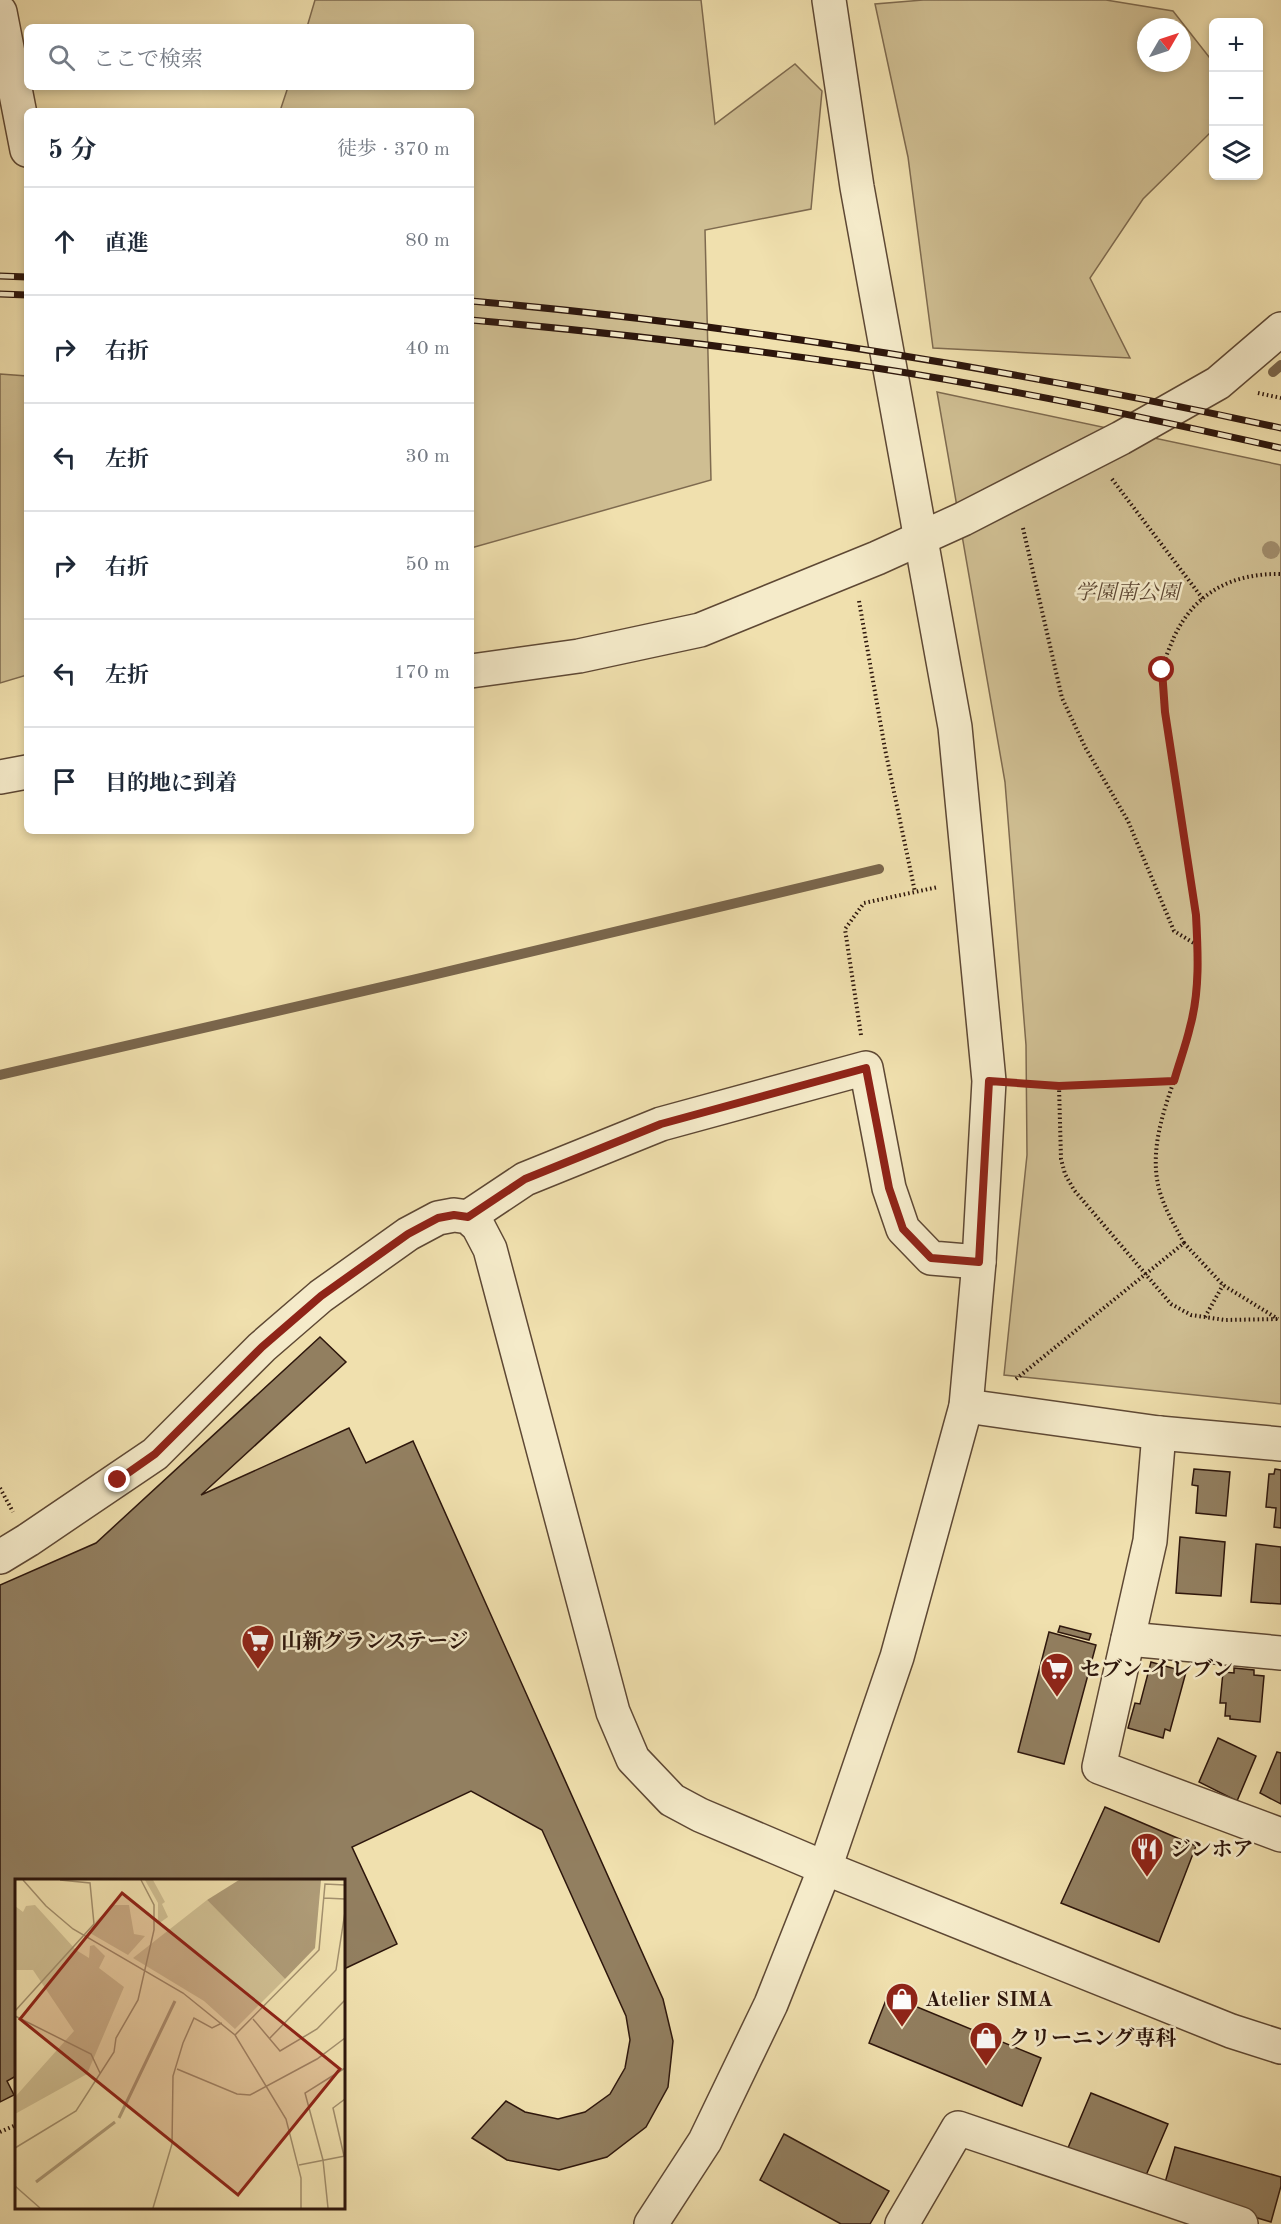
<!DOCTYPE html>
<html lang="ja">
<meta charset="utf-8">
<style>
body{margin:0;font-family:"Old Standard TT","Noto Serif JP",serif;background:#f6f6f7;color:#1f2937}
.controls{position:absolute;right:18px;top:18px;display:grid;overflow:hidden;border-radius:9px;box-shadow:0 3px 9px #0003}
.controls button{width:54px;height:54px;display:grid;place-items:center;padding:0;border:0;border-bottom:2px solid #e0e1e3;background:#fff;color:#1f2937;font:30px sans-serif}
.compass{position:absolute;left:1137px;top:18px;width:54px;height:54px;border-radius:50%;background:#fff;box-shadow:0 3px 9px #0003;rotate:51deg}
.stop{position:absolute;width:18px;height:18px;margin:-14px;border:4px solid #8f2418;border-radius:50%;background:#fff}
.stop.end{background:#8f2418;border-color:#fff;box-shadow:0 2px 6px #0008}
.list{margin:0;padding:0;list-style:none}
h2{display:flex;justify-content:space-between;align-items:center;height:78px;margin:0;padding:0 24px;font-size:26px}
h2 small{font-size:20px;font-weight:400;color:#747a83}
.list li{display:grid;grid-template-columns:39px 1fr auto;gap:18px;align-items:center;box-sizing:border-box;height:108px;padding:0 24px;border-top:2px solid #e0e1e3}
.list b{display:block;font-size:22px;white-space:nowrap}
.list em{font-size:20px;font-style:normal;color:#747a83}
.icon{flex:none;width:33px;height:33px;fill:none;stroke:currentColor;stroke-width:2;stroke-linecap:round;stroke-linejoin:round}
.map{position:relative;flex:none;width:1281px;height:2224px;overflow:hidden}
.search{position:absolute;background:#fff;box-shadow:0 3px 9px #0003;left:24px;top:24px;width:450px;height:66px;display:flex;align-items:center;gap:15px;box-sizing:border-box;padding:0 21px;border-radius:9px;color:#747a83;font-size:22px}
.panel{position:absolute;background:#fff;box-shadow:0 3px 9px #0003;left:24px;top:108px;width:450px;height:726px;border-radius:9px}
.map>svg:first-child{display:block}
.green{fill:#cfbe92;stroke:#7e6a4f;stroke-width:1.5;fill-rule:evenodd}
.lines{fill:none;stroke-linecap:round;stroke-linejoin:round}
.stream{stroke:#7a664c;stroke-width:10}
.building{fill:#927f60;stroke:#2d160c;stroke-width:1.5}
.minor-casing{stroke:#5e4834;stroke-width:36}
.tertiary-casing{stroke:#5e4834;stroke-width:36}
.path{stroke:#2d160c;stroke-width:4;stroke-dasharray:1.5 3;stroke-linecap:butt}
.minor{stroke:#f5ebca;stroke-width:33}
.tertiary{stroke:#f5ebca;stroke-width:33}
.rail-casing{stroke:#2d160c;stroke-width:7}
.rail{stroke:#f5ebca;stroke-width:4.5;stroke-dasharray:14;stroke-linecap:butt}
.tree{fill:#a08c6b}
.route{stroke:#8f2418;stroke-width:8}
.labels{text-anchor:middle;stroke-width:5;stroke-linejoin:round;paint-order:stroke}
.park-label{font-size:21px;font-style:italic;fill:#5e4834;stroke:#f5ebca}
.poi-label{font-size:21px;font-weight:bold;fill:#2d160c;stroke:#f5ebca;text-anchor:start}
.inset-river{fill:none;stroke:#ae9b77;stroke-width:3}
.inset-road{fill:none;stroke:#a28f6d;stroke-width:1.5}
.view{fill:#8f2418;fill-opacity:0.15;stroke:#8f2418;stroke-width:3}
.inset-edge{fill:none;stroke:#2d160c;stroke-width:3}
</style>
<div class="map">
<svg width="1281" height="2224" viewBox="0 0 1281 2224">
<rect width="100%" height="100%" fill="#f0e0ae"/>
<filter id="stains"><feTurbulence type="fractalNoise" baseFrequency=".00333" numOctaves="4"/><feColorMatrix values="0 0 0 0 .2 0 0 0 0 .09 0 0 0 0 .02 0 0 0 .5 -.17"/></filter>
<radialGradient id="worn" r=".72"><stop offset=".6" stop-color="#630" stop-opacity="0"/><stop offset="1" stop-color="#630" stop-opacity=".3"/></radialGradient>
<g class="green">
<polygon points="315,0 701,0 715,124 795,64 822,91 811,209 705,230 711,480 471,548 471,111 280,111 288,87 471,87 471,27 307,27"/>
<path d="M923,0h183l67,11 40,51v68l-70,69 -53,79 40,80 -197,-10 -25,-191 -33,-153zM1146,27h36v36h-36z"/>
<polygon points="0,374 27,376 27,675 0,683"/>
<polygon points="937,392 1281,465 1281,1404 1004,1375 1027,1155 1026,1045 1005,782"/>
</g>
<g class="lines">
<g class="stream">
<polyline points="1273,372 1281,365"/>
<polyline points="0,1075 416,979 879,869"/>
</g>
</g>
<g class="building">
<polygon points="320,1337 346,1362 201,1495 349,1428 366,1463 413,1441 663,1999 673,2041 668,2087 646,2127 607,2157 559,2170 507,2160 472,2138 506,2101 525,2112 558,2119 585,2112 610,2094 625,2068 630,2040 626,2016 542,1830 471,1791 352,1847 397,1944 344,1969 344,1880 16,1880 16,2076 7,2081 14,2095 0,2102 0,1585 96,1543"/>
<polygon points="1194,1469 1230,1472 1226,1516 1196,1513 1198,1486 1192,1485"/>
<polygon points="1275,1469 1281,1470 1281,1528 1274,1527 1276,1508 1266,1507 1269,1474 1274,1474"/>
<polygon points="1180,1537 1225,1542 1221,1596 1176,1593"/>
<polygon points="1256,1544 1281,1547 1281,1604 1251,1602"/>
<polygon points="1060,1626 1091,1634 1089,1640 1058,1632"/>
<polygon points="1049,1632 1096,1645 1064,1764 1018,1752"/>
<polygon points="1151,1662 1186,1672 1170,1731 1165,1729 1163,1738 1128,1728 1135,1703 1140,1704"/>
<polygon points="1234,1668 1254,1670 1254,1675 1264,1676 1260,1722 1230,1719 1230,1716 1225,1716 1226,1703 1220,1703 1223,1672 1234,1673"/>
<polygon points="1218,1738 1256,1756 1237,1801 1199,1782"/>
<polygon points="1277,1752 1281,1753 1281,1804 1260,1793"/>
<polygon points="1105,1807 1196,1846 1159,1942 1061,1903"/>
<polygon points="888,1995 1041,2058 1022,2106 869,2043"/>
<polygon points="1091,2093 1168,2124 1141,2187 1065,2155"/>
<polygon points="784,2134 889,2191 870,2224 841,2224 760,2180"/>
<polygon points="1175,2147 1281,2177 1281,2186 1271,2222 1163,2190"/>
</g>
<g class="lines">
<g class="minor-casing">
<g id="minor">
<polyline points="0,12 27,150"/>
<polyline points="471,671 579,656 700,630 877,558 963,519 1121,438 1218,383 1281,329"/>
<polyline points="0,777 27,772"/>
<polyline points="468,1217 525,1179 661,1124 866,1068 889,1188 903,1229 931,1258 979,1262"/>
<polyline points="966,1406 1159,1433 1281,1444"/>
<polyline points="1159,1433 1150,1541 1099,1767 1281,1835"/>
<polyline points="1128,1639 1281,1653"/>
<polyline points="902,2224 958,2128 1241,2224"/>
</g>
</g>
<g class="tertiary-casing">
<g id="tertiary">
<polyline points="0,1557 28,1540 155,1454 262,1347 321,1296 408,1234 438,1218 454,1215 468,1217 478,1226 490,1249 613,1712 633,1759 672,1800 700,1815 825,1868 1231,2031 1281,2047"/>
<polyline points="651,2224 705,2141 771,2004 825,1868 897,1657 966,1406 979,1262 989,1081 955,727 857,187 829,0"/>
</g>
</g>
<g class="path">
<polyline points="1258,393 1281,398"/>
<polyline points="1112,479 1203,599"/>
<polyline points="1023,528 1062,698 1085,747 1128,821 1174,931 1197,945"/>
<polyline points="859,601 885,749 915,892"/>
<polyline points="861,1035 845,929 864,903 938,887"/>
<polyline points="1023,1084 1059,1086 1061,1159 1065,1174 1074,1190 1171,1304 1191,1315 1225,1320 1279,1319"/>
<polyline points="1059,1086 1174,1081"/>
<path d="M1184,1243c-9,-17 -20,-35 -25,-54 -14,-56 21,-111 32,-164 7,-37 7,-73 5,-110 -8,-53 -16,-105 -24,-158 -4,-27 -13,-58 -9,-86 1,-12 7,-24 11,-34 21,-45 59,-64 107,-63"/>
<polyline points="1205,1317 1223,1285"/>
<polyline points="1016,1379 1184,1243 1223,1285 1278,1319"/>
<polyline points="0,1488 13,1512"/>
<polyline points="0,2132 16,2125"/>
</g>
<use href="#minor" class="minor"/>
<use href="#tertiary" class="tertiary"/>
<g class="rail-casing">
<g id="rail">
<polyline points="0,276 27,277"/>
<polyline points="0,294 27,295"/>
<path d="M471,301c273,24 543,69 810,127"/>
<path d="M471,320c135,12 271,28 405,48 136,21 271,50 405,80"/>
</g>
</g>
<use href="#rail" class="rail"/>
</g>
<circle class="tree" cx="1271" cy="550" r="9"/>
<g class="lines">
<path class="route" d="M118,1480l37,-26 107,-107 59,-51 87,-62 30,-16 16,-3 14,2 57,-38 136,-55 205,-56 23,120 14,41 28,29 48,4 10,-181 70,5 115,-5c5,-18 12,-36 16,-54 10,-36 8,-75 6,-112l-31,-203 -3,-42"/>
</g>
<defs>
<g id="supermarket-pin" transform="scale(1.725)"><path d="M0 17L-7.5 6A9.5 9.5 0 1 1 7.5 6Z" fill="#8f2418" stroke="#f5ebca"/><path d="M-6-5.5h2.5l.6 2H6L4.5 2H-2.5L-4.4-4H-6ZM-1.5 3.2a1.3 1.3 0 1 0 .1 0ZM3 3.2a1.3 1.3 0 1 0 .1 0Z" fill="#fff"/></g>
<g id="restaurant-pin" transform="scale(1.725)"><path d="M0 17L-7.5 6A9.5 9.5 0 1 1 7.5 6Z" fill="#8f2418" stroke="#f5ebca"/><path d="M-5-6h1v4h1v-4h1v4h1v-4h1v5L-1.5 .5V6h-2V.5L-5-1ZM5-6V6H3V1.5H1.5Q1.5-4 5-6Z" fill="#fff"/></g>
<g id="shop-pin" transform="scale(1.725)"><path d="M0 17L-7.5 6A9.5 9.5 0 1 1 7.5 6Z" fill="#8f2418" stroke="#f5ebca"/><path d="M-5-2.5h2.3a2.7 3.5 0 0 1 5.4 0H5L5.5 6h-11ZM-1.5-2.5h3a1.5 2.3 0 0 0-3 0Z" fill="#fff"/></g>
</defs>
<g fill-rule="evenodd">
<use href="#supermarket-pin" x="258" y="1641"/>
<use href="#supermarket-pin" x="1057" y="1669"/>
<use href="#restaurant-pin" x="1147" y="1849"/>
<use href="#shop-pin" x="902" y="1999"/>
<use href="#shop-pin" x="986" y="2038"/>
</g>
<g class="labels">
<g class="park-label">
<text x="1127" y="599">学園南公園</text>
</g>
<g class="poi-label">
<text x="281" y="1648">山新グランステージ</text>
<text x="1080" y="1676">セブン-イレブン</text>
<text x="1170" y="1856">ジンホア</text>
<text x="925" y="2006">Atelier SIMA</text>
<text x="1009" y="2045">クリーニング専科</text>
</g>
</g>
<g transform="translate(15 1879)">
<rect width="330" height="330" fill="#f0e0ae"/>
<path d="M130,1h8l12,22 -3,2 6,13 -10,7v-21zM192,21l78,79 -50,50 -31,-28 -71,-43zM20,26l41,45 13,8 1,-12 4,-1 11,11 -6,12 25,19 -37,87 -72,40v-17l59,-66 -41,-61h-18v-64l8,6 3,-6zM99,26h15l5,29 11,2 -17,19 -38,-22 6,-12z" fill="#cfbe92"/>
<path d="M224,1h82l-6,68 -30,31 -78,-79z" fill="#ae9b77"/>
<path class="inset-river" d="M104,239l56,-117M21,303l79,-60"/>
<path class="inset-road" d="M8,1l23,26 27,23 110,64 52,42 51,84 15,59v30M309,19l21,1M0,132l79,-87 -4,-41 -30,-3M0,137l76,38 9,19M238,140l27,32 37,-22 28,-29M220,156l84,-85 6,-66 20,1M255,159l66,-68 9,-58M162,190l60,25 13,1 67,-36 28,-21M0,269l61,-37 38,-59 2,-14 22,-38 16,-70v-25l-13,-25M329,277l-11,-48 12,-9M284,286l46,-9M0,307l25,22M138,329l19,-64 1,-68 10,-33 11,-25 18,10 10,-5M313,329l-5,-48 -18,-67 40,-25"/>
<path class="view" d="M107,14l218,176 -102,126 -218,-176z"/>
<rect width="330" height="330" class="inset-edge"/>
</g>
<rect width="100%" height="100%" filter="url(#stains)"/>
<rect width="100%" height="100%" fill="url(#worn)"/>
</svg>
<div class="controls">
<button>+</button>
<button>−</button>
<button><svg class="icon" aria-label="layers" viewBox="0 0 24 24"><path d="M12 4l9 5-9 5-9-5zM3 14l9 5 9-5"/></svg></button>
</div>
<svg class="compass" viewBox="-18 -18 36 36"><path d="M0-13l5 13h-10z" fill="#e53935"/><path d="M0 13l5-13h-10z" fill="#747a83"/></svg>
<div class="stop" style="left:1162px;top:670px"></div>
<div class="stop end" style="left:118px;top:1480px"></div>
<div class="search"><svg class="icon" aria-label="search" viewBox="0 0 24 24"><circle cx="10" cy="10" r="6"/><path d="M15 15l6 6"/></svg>ここで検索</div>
<section class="panel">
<h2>5 分<small>徒歩 · 370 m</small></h2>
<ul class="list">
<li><svg class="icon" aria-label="ahead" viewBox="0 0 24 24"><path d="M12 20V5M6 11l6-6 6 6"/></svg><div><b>直進</b></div><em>80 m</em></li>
<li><svg class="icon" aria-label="right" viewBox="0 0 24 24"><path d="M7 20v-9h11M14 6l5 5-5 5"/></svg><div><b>右折</b></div><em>40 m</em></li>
<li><svg class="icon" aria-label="left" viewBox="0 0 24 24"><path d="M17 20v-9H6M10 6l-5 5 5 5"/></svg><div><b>左折</b></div><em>30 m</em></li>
<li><svg class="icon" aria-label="right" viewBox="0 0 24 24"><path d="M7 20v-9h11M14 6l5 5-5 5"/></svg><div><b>右折</b></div><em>50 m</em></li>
<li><svg class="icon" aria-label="left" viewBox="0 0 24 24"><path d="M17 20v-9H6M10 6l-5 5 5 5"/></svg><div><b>左折</b></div><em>170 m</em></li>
<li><svg class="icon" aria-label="arrive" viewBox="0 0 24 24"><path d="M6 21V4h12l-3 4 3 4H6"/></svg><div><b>目的地に到着</b></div></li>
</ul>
</section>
</div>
